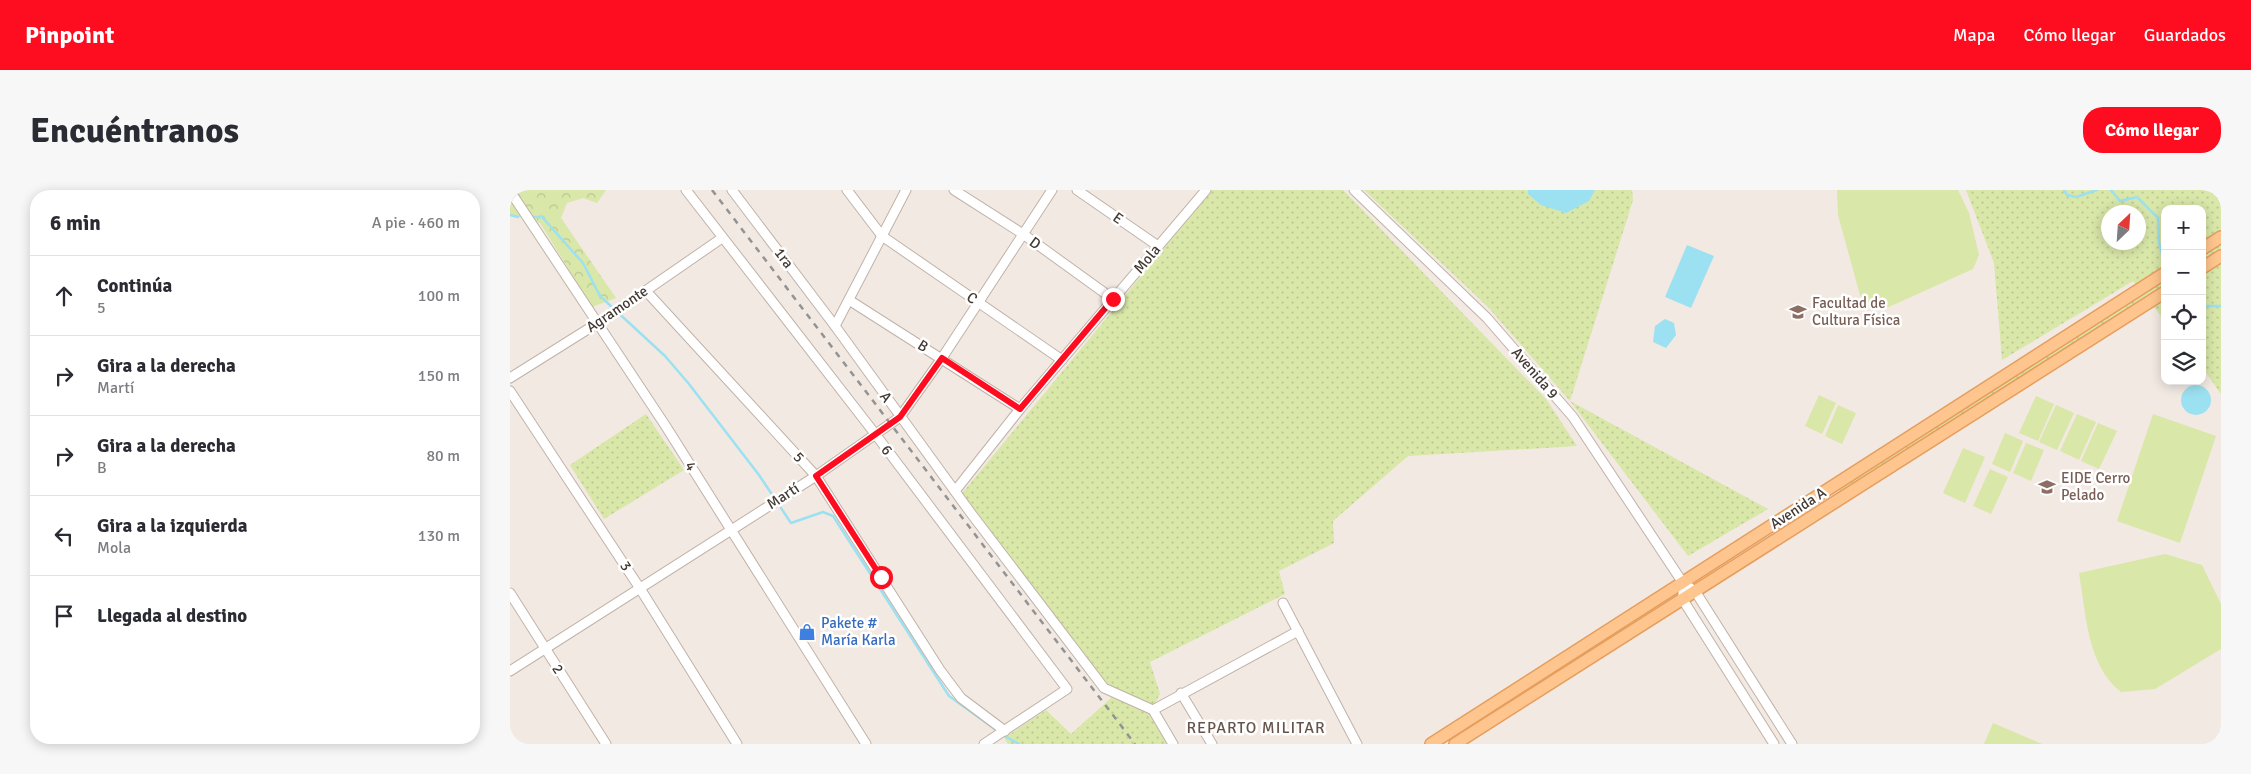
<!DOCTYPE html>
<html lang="es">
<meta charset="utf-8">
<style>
body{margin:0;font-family:Signika,sans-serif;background:#f7f7f7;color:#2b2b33}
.controls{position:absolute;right:15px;top:15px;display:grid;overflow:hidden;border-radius:10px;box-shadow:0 2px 12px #0003}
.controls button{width:45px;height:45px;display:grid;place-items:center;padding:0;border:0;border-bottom:1px solid #e1e1e2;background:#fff;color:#2b2b33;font:25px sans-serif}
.compass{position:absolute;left:1591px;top:15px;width:45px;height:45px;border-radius:50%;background:#fff;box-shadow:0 2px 12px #0003;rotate:25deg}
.stop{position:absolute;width:15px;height:15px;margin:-11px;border:4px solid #fd0d1f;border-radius:50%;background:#fff}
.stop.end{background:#fd0d1f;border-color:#fff;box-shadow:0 1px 5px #0008}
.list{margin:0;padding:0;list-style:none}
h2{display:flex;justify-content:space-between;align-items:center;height:65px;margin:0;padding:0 20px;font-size:21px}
h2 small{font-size:16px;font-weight:400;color:#7c7c81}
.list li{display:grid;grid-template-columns:32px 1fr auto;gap:15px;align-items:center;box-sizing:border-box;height:80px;padding:0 20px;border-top:1px solid #e1e1e2}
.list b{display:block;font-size:19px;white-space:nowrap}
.list p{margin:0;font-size:16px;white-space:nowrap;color:#7c7c81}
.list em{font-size:16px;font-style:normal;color:#7c7c81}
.icon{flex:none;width:28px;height:28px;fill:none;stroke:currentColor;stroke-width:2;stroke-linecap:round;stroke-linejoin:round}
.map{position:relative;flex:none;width:1711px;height:554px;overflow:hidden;border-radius:20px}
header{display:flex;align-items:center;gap:30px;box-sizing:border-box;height:70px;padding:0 25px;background:#fd0d1f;color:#fff}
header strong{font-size:24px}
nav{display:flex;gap:28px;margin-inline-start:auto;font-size:18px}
.intro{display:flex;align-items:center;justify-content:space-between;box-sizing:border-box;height:120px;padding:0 30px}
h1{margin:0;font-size:35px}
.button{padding:12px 22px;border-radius:20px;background:#fd0d1f;color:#fff;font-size:18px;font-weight:700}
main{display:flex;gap:30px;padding:0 30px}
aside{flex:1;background:#fff;border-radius:20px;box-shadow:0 2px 12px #0003}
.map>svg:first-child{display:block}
.grass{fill:url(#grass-dots);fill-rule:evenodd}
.forest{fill:url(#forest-crowns)}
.pitch{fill:#d9e7a9}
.water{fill:#9ce1f1}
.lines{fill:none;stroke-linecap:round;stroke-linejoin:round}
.stream{stroke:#9ce1f1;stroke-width:2.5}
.minor-casing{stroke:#c0b2a8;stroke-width:11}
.major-casing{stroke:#e59e5d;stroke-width:14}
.minor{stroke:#fff;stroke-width:9}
.major{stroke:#ffc58e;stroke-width:11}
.rail{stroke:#939393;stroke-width:2.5;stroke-dasharray:6 6;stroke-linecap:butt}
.route{stroke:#fd0d1f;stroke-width:6}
.labels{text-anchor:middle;stroke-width:5;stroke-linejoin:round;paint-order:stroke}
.street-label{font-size:15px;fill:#433933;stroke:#fff}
.education-label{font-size:15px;fill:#785e54;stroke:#fff;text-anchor:start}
.shop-label{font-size:15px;fill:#366cbe;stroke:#fff;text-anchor:start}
.neighbourhood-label{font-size:16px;letter-spacing:1px;fill:#66544a;stroke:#fff}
</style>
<header>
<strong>Pinpoint</strong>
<nav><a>Mapa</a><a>Cómo llegar</a><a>Guardados</a></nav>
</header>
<div class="intro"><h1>Encuéntranos</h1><a class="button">Cómo llegar</a></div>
<main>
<aside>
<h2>6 min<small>A pie · 460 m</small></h2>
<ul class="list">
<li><svg class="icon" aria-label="ahead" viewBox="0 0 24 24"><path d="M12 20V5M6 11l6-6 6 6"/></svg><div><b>Continúa</b><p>5</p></div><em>100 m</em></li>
<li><svg class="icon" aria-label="right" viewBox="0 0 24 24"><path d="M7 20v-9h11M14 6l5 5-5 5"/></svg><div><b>Gira a la derecha</b><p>Martí</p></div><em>150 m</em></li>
<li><svg class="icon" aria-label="right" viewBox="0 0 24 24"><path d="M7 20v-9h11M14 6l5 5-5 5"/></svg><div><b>Gira a la derecha</b><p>B</p></div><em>80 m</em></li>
<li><svg class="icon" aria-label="left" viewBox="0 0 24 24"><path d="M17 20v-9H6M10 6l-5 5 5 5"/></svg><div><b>Gira a la izquierda</b><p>Mola</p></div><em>130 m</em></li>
<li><svg class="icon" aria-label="arrive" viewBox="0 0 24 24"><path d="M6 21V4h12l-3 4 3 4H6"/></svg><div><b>Llegada al destino</b></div></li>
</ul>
</aside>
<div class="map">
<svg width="1711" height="554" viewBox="0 0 1711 554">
<defs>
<pattern id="grass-dots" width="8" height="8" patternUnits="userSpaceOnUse" patternTransform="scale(1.25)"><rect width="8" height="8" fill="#d9e7a9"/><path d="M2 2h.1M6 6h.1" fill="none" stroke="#bbc792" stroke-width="1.8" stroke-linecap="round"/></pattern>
<pattern id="forest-crowns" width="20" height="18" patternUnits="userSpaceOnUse" patternTransform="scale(1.25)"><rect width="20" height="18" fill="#d9e7a9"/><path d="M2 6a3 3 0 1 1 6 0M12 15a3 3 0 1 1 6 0" fill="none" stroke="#bbc792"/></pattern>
</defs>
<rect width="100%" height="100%" fill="#f2e9e2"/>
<g class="grass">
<polygon points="702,0 833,0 1036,209 1067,256 898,266 823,331 824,353 769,381 775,404 640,472 650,504 639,524 657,554 498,554 494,548 536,520 561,544 601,508 449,307"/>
<polygon points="854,0 1122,0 1123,10 1060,211 1258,319 1178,366 1060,211 978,117"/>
<path d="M1456,0h255v204l-19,-27v-158h-37v112l-19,-24 -305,195 -2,-2 305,-196 -11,-13 -131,79 -8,-97zM1598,22h30v30h-30z"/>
<polygon points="136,224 174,280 94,329 60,275"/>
</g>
<polygon class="forest" points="0,0 96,0 87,13 73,8 57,13 51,28 106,108 82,117 30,33 0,24"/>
<g class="pitch">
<path d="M1327,0h121l11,23 10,42 -6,14 -91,41c-12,-1 -17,-4 -22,-15l-22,-80z"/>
<polygon points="1309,205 1326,213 1312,244 1295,236"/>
<polygon points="1526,206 1544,214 1528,251 1509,243"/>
<polygon points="1328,215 1346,223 1332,254 1315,246"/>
<polygon points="1546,215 1564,223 1547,260 1529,252"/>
<polygon points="1567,224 1586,232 1569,270 1550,261"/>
<polygon points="1643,224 1706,246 1670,353 1607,331"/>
<polygon points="1588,233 1607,241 1589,279 1571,271"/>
<polygon points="1495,243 1513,251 1500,282 1482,274"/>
<polygon points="1516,253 1534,260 1521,291 1503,283"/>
<polygon points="1453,258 1475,267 1455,313 1433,303"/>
<polygon points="1480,279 1498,287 1481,324 1463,316"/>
<path d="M1655,364l37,11 19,39v45l-66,40 -34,3c-34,-26 -35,-79 -42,-119z"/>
<polygon points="1483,533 1532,554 1474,554"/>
</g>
<g class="water">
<polygon points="1018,0 1085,0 1079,11 1056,23 1031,15 1018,4"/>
<polygon points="1177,55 1204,66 1181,118 1155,107"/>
<polygon points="1155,129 1164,133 1166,145 1156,158 1143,152 1145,136"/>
<circle cx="1686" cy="210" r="15"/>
</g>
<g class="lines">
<g class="stream">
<polyline points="1554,0 1557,5 1566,7 1587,0"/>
<polyline points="1601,0 1610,11 1627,7 1648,28 1649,53 1654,71"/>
<polyline points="0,25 8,27"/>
<polyline points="22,27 32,27 73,73 90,106 155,166 179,194 249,285 281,333 313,322 323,326 439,506 489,542"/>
<polyline points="1692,116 1711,116"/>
<polyline points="493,545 509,554"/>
</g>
<g class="minor-casing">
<g id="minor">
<polyline points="176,0 366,245 557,499 474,554"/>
<polyline points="222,0 325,136 460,322 594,498 643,520 663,554"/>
<polyline points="337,0 372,46 552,170"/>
<polyline points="444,0 513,44 603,109"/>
<polyline points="567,0 648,56"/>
<polyline points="844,0 977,128 1063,227 1173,393 1185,401 1282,554"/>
<polyline points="0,1 155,235 356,554"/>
<polyline points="136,101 306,286 430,480 451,508 495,541"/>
<polyline points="339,110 510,219"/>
<polyline points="325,136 396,0"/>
<polyline points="0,188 102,124 212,48"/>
<polyline points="0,201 131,400 227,554"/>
<polyline points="445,301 510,219 696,0"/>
<polyline points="0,403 96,554"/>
<polyline points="1173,403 1173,410 1264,554"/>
<polyline points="773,413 847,554"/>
<polyline points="0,481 306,286 390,227 432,168 542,0"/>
<polyline points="671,503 702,554"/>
<polyline points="643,520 788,441"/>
</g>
</g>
<g class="major-casing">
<g id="major">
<polyline points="1692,59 1711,47"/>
<polyline points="1692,78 1711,66"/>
<polyline points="921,554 1655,83"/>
<polyline points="945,554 1655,102"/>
</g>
</g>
<use href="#minor" class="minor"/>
<use href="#major" class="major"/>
<polyline class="rail" points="202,0 625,554"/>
</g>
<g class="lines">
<polyline class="route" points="371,387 306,286 390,227 432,168 510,219 603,109"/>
</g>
<defs>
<g id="university-bare" transform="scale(1.35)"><path d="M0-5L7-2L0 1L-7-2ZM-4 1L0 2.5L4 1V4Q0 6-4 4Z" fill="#8d6e63" stroke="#fff" stroke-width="2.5" paint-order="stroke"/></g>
<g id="school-bare" transform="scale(1.35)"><path d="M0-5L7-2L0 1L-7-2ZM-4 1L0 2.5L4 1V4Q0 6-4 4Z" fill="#8d6e63" stroke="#fff" stroke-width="2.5" paint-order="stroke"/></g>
<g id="shop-bare" transform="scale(1.35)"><path d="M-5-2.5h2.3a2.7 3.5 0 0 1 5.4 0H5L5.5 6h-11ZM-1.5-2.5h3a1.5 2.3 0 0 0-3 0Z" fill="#3f7fe0" stroke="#fff" stroke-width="2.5" paint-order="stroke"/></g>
</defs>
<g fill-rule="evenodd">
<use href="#university-bare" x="1288" y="122"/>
<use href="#school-bare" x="1537" y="297"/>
<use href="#shop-bare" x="297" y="442"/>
</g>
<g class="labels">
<g class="street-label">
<text transform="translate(608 28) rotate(35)" y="5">E</text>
<text transform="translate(525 53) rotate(36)" y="5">D</text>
<text transform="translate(274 68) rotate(53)" y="5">1ra</text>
<text transform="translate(637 69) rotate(-50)" y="5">Mola</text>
<text transform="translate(462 108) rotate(34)" y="5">C</text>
<text transform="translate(107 119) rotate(-34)" y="5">Agramonte</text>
<text transform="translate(413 156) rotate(32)" y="5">B</text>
<text transform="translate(1025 183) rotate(49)" y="5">Avenida 9</text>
<text transform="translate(376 207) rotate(54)" y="5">A</text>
<text transform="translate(377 260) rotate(53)" y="5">6</text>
<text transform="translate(289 267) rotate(47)" y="5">5</text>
<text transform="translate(181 276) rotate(58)" y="5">4</text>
<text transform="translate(273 306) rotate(-33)" y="5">Martí</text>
<text transform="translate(1288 318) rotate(-33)" y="5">Avenida A</text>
<text transform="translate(116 376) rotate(57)" y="5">3</text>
<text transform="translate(48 479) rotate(57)" y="5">2</text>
</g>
<g class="education-label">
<text x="1302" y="118">Facultad de<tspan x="1302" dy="17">Cultura Física</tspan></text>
<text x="1551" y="293">EIDE Cerro<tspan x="1551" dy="17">Pelado</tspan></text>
</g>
<g class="shop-label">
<text x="311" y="438">Pakete #<tspan x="311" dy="17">María Karla</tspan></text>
</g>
<g class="neighbourhood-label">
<text x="746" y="543">REPARTO MILITAR</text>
</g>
</g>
</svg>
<div class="controls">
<button>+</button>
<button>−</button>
<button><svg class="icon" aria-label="locate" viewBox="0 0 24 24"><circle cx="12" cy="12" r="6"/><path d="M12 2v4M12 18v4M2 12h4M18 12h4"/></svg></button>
<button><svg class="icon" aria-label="layers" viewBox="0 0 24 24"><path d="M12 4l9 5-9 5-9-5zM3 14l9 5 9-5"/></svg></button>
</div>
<svg class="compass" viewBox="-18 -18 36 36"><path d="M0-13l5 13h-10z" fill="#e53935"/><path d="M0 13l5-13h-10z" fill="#7c7c81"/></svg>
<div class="stop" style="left:371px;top:387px"></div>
<div class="stop end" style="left:603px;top:109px"></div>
</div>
</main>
